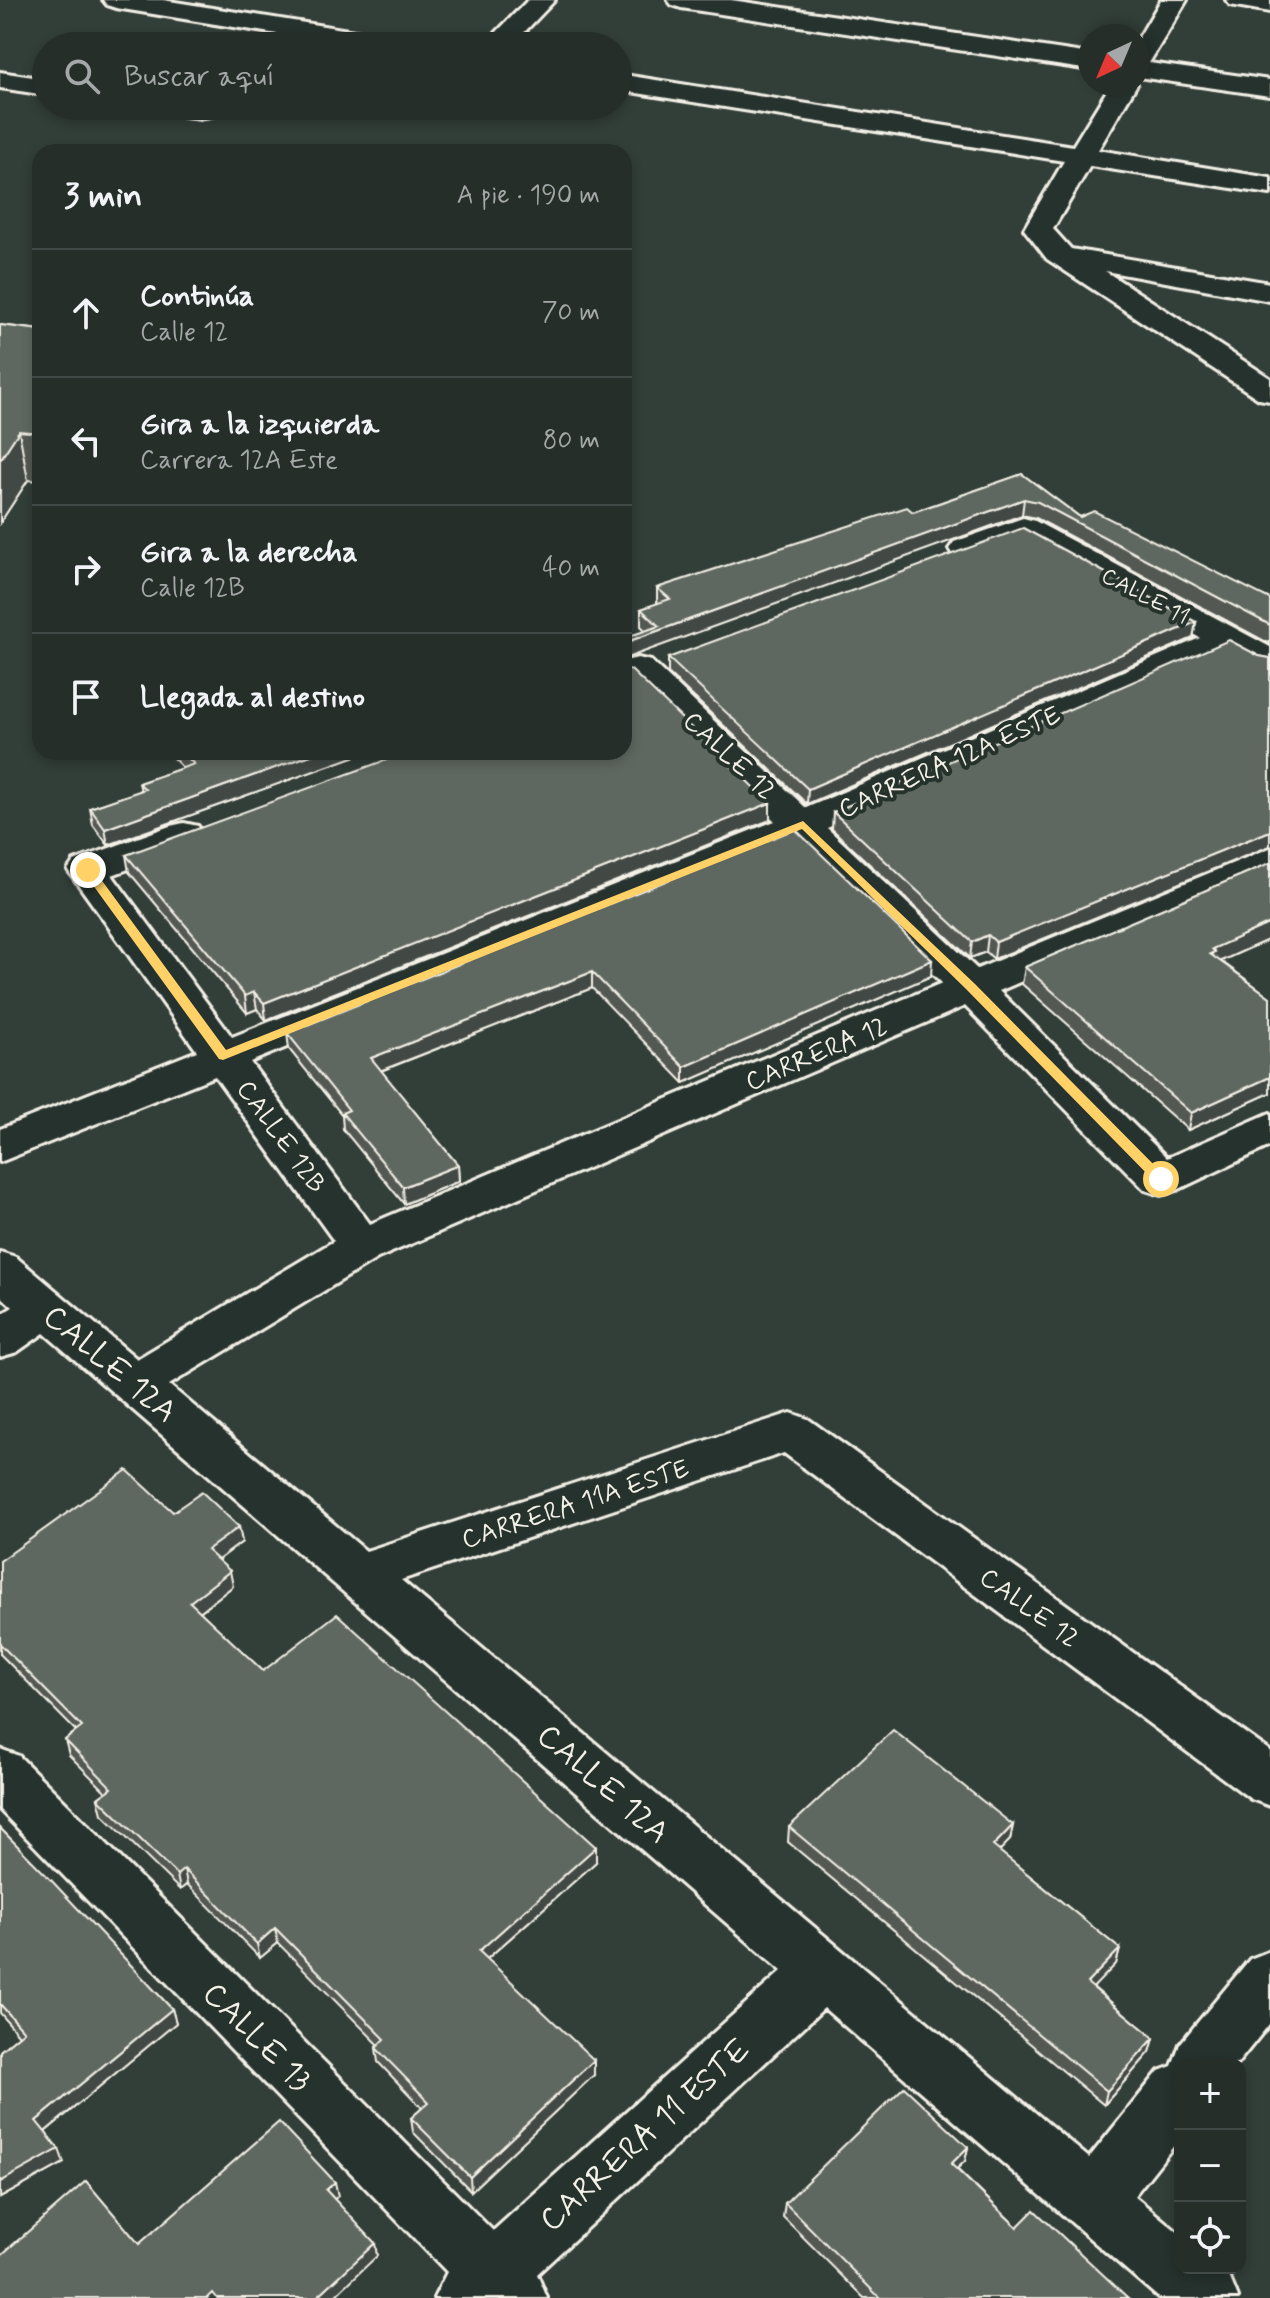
<!DOCTYPE html>
<html lang="es">
<meta charset="utf-8">
<style>
body{margin:0;font-family:Mynerve,sans-serif;background:#2e3632;color:#f1f3f6}
.controls{position:absolute;right:24px;bottom:24px;display:grid;overflow:hidden;border-radius:16px;box-shadow:0 4px 12px #0003}
.controls button{width:72px;height:72px;display:grid;place-items:center;padding:0;border:0;border-bottom:2px solid #424a47;background:#262e2a;color:#f1f3f6;font:40px sans-serif}
.compass{position:absolute;left:1078px;top:24px;width:72px;height:72px;border-radius:50%;background:#262e2a;box-shadow:0 4px 12px #0003;rotate:224deg}
.stop{position:absolute;width:24px;height:24px;margin:-18px;border:6px solid #ffd166;border-radius:50%;background:#fff}
.stop.end{background:#ffd166;border-color:#fff;box-shadow:0 2px 8px #0008}
.list{margin:0;padding:0;list-style:none}
h2{display:flex;justify-content:space-between;align-items:center;height:104px;margin:0;padding:0 32px;font-size:34px}
h2 small{font-size:26px;font-weight:400;color:#a4a8a8}
.list li{display:grid;grid-template-columns:52px 1fr auto;gap:24px;align-items:center;box-sizing:border-box;height:128px;padding:0 32px;border-top:2px solid #424a47}
.list b{display:block;font-size:30px;white-space:nowrap}
.list p{margin:0;font-size:26px;white-space:nowrap;color:#a4a8a8}
.list em{font-size:26px;font-style:normal;color:#a4a8a8}
.icon{flex:none;width:44px;height:44px;fill:none;stroke:currentColor;stroke-width:2;stroke-linecap:round;stroke-linejoin:round}
.map{position:relative;flex:none;width:1270px;height:2298px;overflow:hidden}
.search{position:absolute;background:#262e2a;box-shadow:0 4px 12px #0003;left:32px;top:32px;width:600px;height:88px;display:flex;align-items:center;gap:20px;box-sizing:border-box;padding:0 28px;border-radius:44px;color:#a4a8a8;font-size:30px}
.panel{position:absolute;background:#262e2a;box-shadow:0 4px 12px #0003;left:32px;top:144px;width:600px;height:616px;border-radius:24px}
.map>svg:first-child{display:block}
.lines{fill:none;stroke-linecap:round;stroke-linejoin:round}
.minor-casing{stroke:#f4f1e8;stroke-width:6}
.minor{fill:#26332d;fill-rule:evenodd}
.wall{fill:#525953;stroke:#f4f1e8;stroke-width:2}
.shaded-wall{fill:#424944;stroke:#f4f1e8;stroke-width:2}
.building{fill:#5f6861;stroke:#f4f1e8;stroke-width:2}
.route{fill:#ffd166}
.labels{text-anchor:middle;stroke-width:8;stroke-linejoin:round;paint-order:stroke}
.far-street-label{font-size:22px;fill:#f4f1e8;stroke:#26332d}
.street-label{font-size:26px;fill:#f4f1e8;stroke:#26332d}
.near-street-label{font-size:32px;fill:#f4f1e8;stroke:#26332d}
</style>
<div class="map">
<svg width="1270" height="2298" viewBox="0 0 1270 2298">
<rect width="100%" height="100%" fill="#323e38"/>
<filter id="ink" filterUnits="userSpaceOnUse"><feTurbulence type="fractalNoise" baseFrequency=".0125" numOctaves="2"/><feDisplacementMap in="SourceGraphic" scale="16" xChannelSelector="R" yChannelSelector="G"/><feConvolveMatrix kernelMatrix="1 2 1 2 8 2 1 2 1" color-interpolation-filters="sRGB"/></filter>
<g filter="url(#ink)">
<g class="lines">
<g class="minor-casing">
<g id="minor">
<polygon points="103,0 163,0 398,38 407,41 411,46 351,46 116,8 107,5"/>
<polygon points="528,0 555,0 511,46 483,46"/>
<polygon points="668,0 731,0 1090,54 1090,70 681,8 672,5"/>
<polygon points="1161,0 1187,0 1149,63 1270,80 1270,96 1138,77 1138,39"/>
<polygon points="1226,0 1270,0 1270,12 1230,5"/>
<polygon points="0,72 46,79 46,95 0,88"/>
<polygon points="618,74 1073,146 1111,84 1137,84 1098,150 1270,178 1270,194 1090,166 1053,229 1071,249 1270,283 1270,301 1105,271 1270,378 1270,401 1259,399 1047,259 1024,229 1064,161 618,90"/>
<polygon points="152,106 233,106 230,112 200,118 155,112"/>
<path d="M1023,518l12,3 235,126v26l-13,-3 -31,-17 -399,175 150,141 293,-121v27l-271,116 168,167 103,-45v33l-93,44 -16,5 -16,-5 -180,-184 -587,252 -209,127 197,166 425,-138 17,6 462,332v55l-19,-7 -467,-346 -383,127 688,578 70,-87 13,-5 8,-22 70,-85 20,-8v72l-33,41h-57v74l-46,58 46,38v34h40l9,8 9,22h-79l-335,-290 -287,266 10,24h-113l13,-26 -447,-462v-61l19,7 474,475 289,-260 -738,-638 -27,19 -17,5v-42l13,-8 -13,-12v-43l16,5 121,102 197,-118 -119,-165 -215,86v-33l197,-78 -129,-181 6,-9 96,-35 14,-3 14,3 5,9 -5,9 -86,31 120,162 543,-216 -150,-144v-16l13,-3 13,3 155,147 394,-170 -179,-98 -55,19 -12,-3 -5,-7 5,-7zM795,841l147,142 -572,241 -120,-162z"/>
</g>
</g>
<use href="#minor" class="minor"/>
</g>
<g class="wall">
<polygon points="0,325 40,330 40,481 28,480 0,523"/>
<polygon points="1022,474 1080,517 1270,599 1270,644 1036,518 1022,515 646,631 641,626 641,609 657,604 657,588 913,512"/>
<polygon points="1196,622 1193,638 807,804 668,673 668,658"/>
<polygon points="1259,656 1270,658 1270,846 994,959 986,952 970,958 832,829 833,812"/>
<polygon points="167,752 367,752 108,845 93,825 90,808 141,791 139,783 183,768"/>
<polygon points="770,820 266,1020 257,1009 247,1013 129,872 126,855"/>
<polygon points="795,829 931,976 684,1083 592,988 381,1071 458,1165 459,1181 404,1204 343,1129 342,1115 289,1049 287,1033"/>
<polygon points="1270,863 1270,939 1221,961 1270,997 1270,1093 1188,1130 1022,984 1025,967"/>
<polygon points="173,1512 239,1527 242,1542 218,1560 233,1586 200,1612 263,1671 596,1862 487,1959 594,2075 471,2191 413,2132 411,2118 422,2108 378,2062 376,2048 379,2045 278,1943 260,1958 187,1884 180,1890 102,1814 98,1798 106,1792 69,1755 65,1740 76,1731 0,1654 0,1561"/>
<polygon points="1013,1825 1010,1840 999,1851 1120,1949 1116,1964 1093,1987 1154,2038 1150,2052 1104,2105 788,1842 789,1827"/>
<polygon points="0,1828 172,2009 176,2023 45,2132 64,2163 0,2198 0,2051 19,2035 0,2013"/>
<polygon points="968,2147 965,2161 957,2169 1017,2227 1128,2298 864,2298 783,2217 785,2203"/>
</g>
<g class="shaded-wall">
<polygon points="19,431 28,480 0,523 0,460"/>
<polygon points="1024,499 1022,515 624,659 624,643"/>
<polygon points="1196,622 1193,638 807,804 808,789"/>
<polygon points="319,752 367,752 108,845 105,829"/>
<polygon points="770,803 770,820 266,1020 264,1003"/>
<polygon points="1270,831 1270,846 994,959 996,942"/>
<polygon points="1270,923 1270,939 1212,965 1212,949"/>
<polygon points="988,935 986,952 970,958 972,942"/>
<polygon points="932,960 931,976 684,1083 684,1067"/>
<polygon points="592,972 592,988 372,1074 371,1058"/>
<polygon points="254,992 257,1009 247,1013 245,996"/>
<polygon points="1270,1077 1270,1093 1188,1130 1191,1113"/>
<polygon points="458,1165 459,1181 404,1204 403,1187"/>
<polygon points="239,1527 242,1542 210,1566 207,1550"/>
<polygon points="230,1571 233,1586 193,1617 190,1602"/>
<polygon points="1013,1825 1010,1840 990,1861 993,1846"/>
<polygon points="596,1847 596,1862 480,1965 479,1951"/>
<polygon points="184,1869 187,1884 180,1890 177,1875"/>
<polygon points="275,1928 278,1943 260,1958 257,1944"/>
<polygon points="1120,1949 1116,1964 1084,1997 1087,1983"/>
<polygon points="172,2009 176,2023 41,2135 36,2121"/>
<polygon points="1154,2038 1150,2052 1104,2105 1107,2091"/>
<polygon points="594,2060 594,2075 471,2191 470,2177"/>
<polygon points="968,2147 965,2161 948,2177 951,2164"/>
<polygon points="59,2149 64,2163 0,2198 0,2182"/>
<polygon points="335,2182 338,2196 329,2204 326,2190"/>
<polygon points="375,2243 377,2256 333,2298 316,2298"/>
</g>
<g class="building">
<polygon points="0,325 40,330 40,433 19,431 0,460"/>
<polygon points="1022,474 1080,517 1094,511 1270,599 1270,625 1038,502 1024,499 624,643 624,638 659,626 641,609 670,599 657,588 907,507 913,512"/>
<polygon points="1023,528 1196,622 808,789 668,658"/>
<polygon points="1229,640 1259,656 1270,658 1270,831 996,942 988,935 972,942 833,812"/>
<polygon points="631,670 770,803 264,1003 254,992 245,996 126,855 408,752 624,752 624,671"/>
<polygon points="181,752 319,752 105,829 90,808 145,789 139,783 194,764"/>
<polygon points="795,829 932,960 684,1067 592,972 371,1058 458,1165 403,1187 342,1113 349,1110 287,1033"/>
<polygon points="1270,863 1270,923 1212,949 1215,952 1210,954 1270,997 1270,1077 1191,1113 1025,967"/>
<polygon points="127,1470 173,1512 202,1492 239,1527 207,1550 230,1571 190,1602 263,1671 337,1614 596,1847 479,1951 594,2060 470,2177 411,2118 429,2102 376,2048 385,2039 275,1928 257,1944 184,1869 177,1875 98,1798 112,1788 65,1740 82,1727 0,1644 0,1561"/>
<polygon points="893,1730 1013,1825 993,1846 1120,1949 1087,1983 1154,2038 1107,2091 789,1827"/>
<polygon points="0,1828 51,1880 172,2009 36,2121 59,2149 0,2182 0,2051 24,2031 0,2004"/>
<polygon points="904,2087 968,2147 951,2164 1017,2227 1034,2210 1128,2298 880,2298 785,2203"/>
<polygon points="279,2122 335,2182 326,2190 375,2243 316,2298 217,2298 213,2293 208,2298 0,2298 0,2256 86,2181 139,2244"/>
</g>
</g>
<polygon class="route" points="803,821 975,984 1165,1176 1165,1183 1156,1183 966,989 802,829 223,1060 219,1059 82,870 92,867 226,1050"/>
<g class="labels">
<g class="far-street-label">
<text transform="translate(1146 595) rotate(28)" y="8">CALLE 11</text>
</g>
<g class="street-label">
<text transform="translate(730 755) rotate(43)" y="9">CALLE 12</text>
<text transform="translate(949 761) rotate(-24)" y="9">CARRERA 12A ESTE</text>
<text transform="translate(816 1053) rotate(-23)" y="9">CARRERA 12</text>
<text transform="translate(282 1136) rotate(54)" y="9">CALLE 12B</text>
<text transform="translate(575 1503) rotate(-18)" y="9">CARRERA 11A ESTE</text>
<text transform="translate(1030 1607) rotate(36)" y="9">CALLE 12</text>
</g>
<g class="near-street-label">
<text transform="translate(111 1363) rotate(40)" y="11">CALLE 12A</text>
<text transform="translate(604 1783) rotate(41)" y="11">CALLE 12A</text>
<text transform="translate(258 2036) rotate(45)" y="11">CALLE 13</text>
<text transform="translate(644 2134) rotate(-42)" y="11">CARRERA 11 ESTE</text>
</g>
</g>
</svg>
<div class="controls">
<button>+</button>
<button>−</button>
<button><svg class="icon" aria-label="locate" viewBox="0 0 24 24"><circle cx="12" cy="12" r="6"/><path d="M12 2v4M12 18v4M2 12h4M18 12h4"/></svg></button>
</div>
<svg class="compass" viewBox="-18 -18 36 36"><path d="M0-13l5 13h-10z" fill="#e53935"/><path d="M0 13l5-13h-10z" fill="#a4a8a8"/></svg>
<div class="stop" style="left:1161px;top:1179px"></div>
<div class="stop end" style="left:88px;top:870px"></div>
<div class="search"><svg class="icon" aria-label="search" viewBox="0 0 24 24"><circle cx="10" cy="10" r="6"/><path d="M15 15l6 6"/></svg>Buscar aquí</div>
<section class="panel">
<h2>3 min<small>A pie · 190 m</small></h2>
<ul class="list">
<li><svg class="icon" aria-label="ahead" viewBox="0 0 24 24"><path d="M12 20V5M6 11l6-6 6 6"/></svg><div><b>Continúa</b><p>Calle 12</p></div><em>70 m</em></li>
<li><svg class="icon" aria-label="left" viewBox="0 0 24 24"><path d="M17 20v-9H6M10 6l-5 5 5 5"/></svg><div><b>Gira a la izquierda</b><p>Carrera 12A Este</p></div><em>80 m</em></li>
<li><svg class="icon" aria-label="right" viewBox="0 0 24 24"><path d="M7 20v-9h11M14 6l5 5-5 5"/></svg><div><b>Gira a la derecha</b><p>Calle 12B</p></div><em>40 m</em></li>
<li><svg class="icon" aria-label="arrive" viewBox="0 0 24 24"><path d="M6 21V4h12l-3 4 3 4H6"/></svg><div><b>Llegada al destino</b></div></li>
</ul>
</section>
</div>
